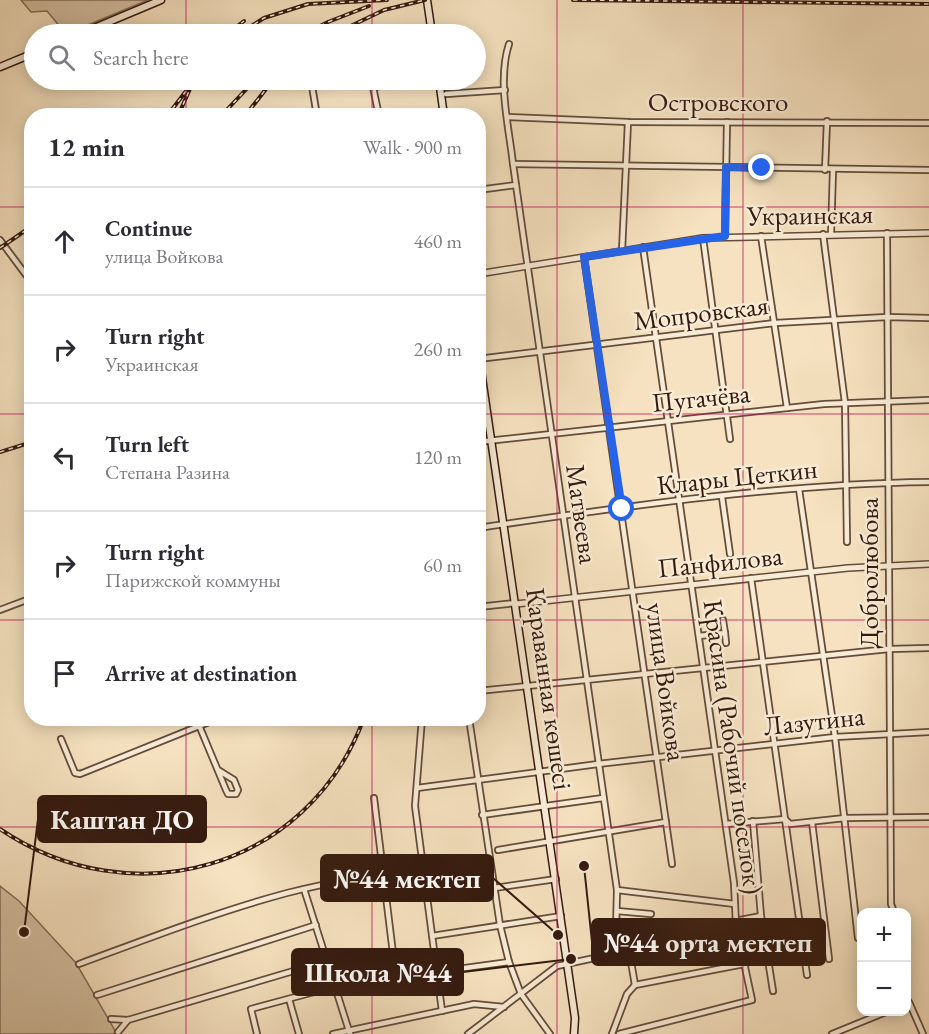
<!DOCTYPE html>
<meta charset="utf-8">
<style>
body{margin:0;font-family:"EB Garamond",serif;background:#f2f2f3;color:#2b2b33}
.controls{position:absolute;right:18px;bottom:18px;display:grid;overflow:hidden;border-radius:12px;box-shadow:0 3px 15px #0003}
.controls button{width:54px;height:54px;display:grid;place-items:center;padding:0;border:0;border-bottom:2px solid #e1e1e2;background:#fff;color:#2b2b33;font:30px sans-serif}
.stop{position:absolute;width:18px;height:18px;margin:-14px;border:4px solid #2563eb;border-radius:50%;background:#fff}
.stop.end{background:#2563eb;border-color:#fff;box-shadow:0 2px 6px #0008}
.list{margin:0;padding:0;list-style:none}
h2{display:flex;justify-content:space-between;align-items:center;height:78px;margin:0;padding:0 24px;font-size:26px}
h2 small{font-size:20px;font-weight:400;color:#7c7c81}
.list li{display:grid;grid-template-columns:39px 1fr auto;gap:18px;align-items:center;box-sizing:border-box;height:108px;padding:0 24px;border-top:2px solid #e1e1e2}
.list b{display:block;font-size:22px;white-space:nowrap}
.list p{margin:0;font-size:20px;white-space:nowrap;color:#7c7c81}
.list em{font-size:20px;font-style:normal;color:#7c7c81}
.icon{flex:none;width:33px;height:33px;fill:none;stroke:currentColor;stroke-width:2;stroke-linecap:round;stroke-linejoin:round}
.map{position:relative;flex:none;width:929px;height:1034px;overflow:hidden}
.search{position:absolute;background:#fff;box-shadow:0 3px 15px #0003;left:24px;top:24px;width:462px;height:66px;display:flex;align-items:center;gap:15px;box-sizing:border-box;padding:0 21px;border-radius:33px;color:#7c7c81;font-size:22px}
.panel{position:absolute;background:#fff;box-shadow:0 3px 15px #0003;left:24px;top:108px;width:462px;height:618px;border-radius:24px}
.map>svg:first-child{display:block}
.green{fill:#d5c0a2;stroke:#846d58;stroke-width:1.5}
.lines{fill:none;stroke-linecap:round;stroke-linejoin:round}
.minor-casing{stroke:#644c3b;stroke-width:8}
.tertiary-casing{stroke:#644c3b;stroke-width:8}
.secondary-casing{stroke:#341a0f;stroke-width:9}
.minor{stroke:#f9ecd6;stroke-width:4.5}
.tertiary{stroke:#f9ecd6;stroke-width:5}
.secondary{stroke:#f9ecd6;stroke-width:6}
.rail-casing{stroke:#341a0f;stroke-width:4}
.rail{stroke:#f9ecd6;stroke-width:1.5;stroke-dasharray:4.5;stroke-linecap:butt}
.route{stroke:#2563eb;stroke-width:8}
.grid{fill:none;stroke:#c2185b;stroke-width:1.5;stroke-opacity:0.55}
.labels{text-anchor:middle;stroke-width:5;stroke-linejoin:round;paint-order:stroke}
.street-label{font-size:27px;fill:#341a0f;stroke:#f9ecd6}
.leader{fill:none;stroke:#341a0f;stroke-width:2}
.callout-dot{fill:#341a0f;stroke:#f9ecd6;stroke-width:2}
.callout{fill:#341a0f;stroke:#341a0f;stroke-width:2}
.callout-label{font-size:28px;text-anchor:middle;font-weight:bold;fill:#fff}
</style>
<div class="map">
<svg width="929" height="1034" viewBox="0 0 929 1034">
<rect width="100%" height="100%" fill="#f6e2c0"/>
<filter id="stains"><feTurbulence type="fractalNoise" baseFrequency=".00333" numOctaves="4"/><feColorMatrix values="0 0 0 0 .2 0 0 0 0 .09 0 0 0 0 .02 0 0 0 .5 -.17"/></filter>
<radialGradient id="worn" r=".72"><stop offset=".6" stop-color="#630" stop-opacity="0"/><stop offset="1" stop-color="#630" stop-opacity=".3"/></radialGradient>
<g class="green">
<polygon points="21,0 148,0 66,34 47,11 31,12"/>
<polygon points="0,886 19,901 76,963 117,1034 0,1034"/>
</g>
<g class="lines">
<g class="minor-casing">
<g id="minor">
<path d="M509,44c-12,37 0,83 4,120l104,726 -1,41 13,19 6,35"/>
<polyline points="311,80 317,116"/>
<polyline points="446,94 505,90"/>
<polyline points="379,116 373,87 428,80"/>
<polyline points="508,117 628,122 929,123"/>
<polyline points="513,164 929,170"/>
<polyline points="825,170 827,121"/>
<polyline points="478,190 516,185"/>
<polyline points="887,233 891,904 894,912"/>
<polyline points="823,234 845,403 847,542"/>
<polyline points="831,234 833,170"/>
<polyline points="725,236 727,122"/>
<polyline points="761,236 787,408"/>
<polyline points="703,238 730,439"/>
<polyline points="0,240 32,283"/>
<polyline points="622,251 628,122"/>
<polyline points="584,257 672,864"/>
<polyline points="478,359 775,323 887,317 929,318"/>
<polyline points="478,442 824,404 929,400"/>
<polyline points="799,489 835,737 858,938"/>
<polyline points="722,497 730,554"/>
<path d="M478,528c149,-22 301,-44 451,-46"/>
<polyline points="751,578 807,975"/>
<polyline points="478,607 516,603"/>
<polyline points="0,610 32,598"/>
<polyline points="725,633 726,643"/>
<polyline points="699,636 725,633 723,620"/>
<polyline points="478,691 889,649 929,648"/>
<polyline points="196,718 226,790 228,794 236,794 238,790 234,780 218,770"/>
<polyline points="422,718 415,806 442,1011"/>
<polyline points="469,718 500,925 509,962 521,994 550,1034"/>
<polyline points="61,739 75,773 80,774 219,718"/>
<polyline points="417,788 598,764 835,737 929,732"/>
<polyline points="374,798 396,978"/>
<polyline points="482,815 603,798"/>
<polyline points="753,821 761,916 773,991"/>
<polyline points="812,822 829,959"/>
<polyline points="726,824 785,819 790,824 845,818 929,817"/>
<polyline points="498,850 666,822"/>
<polyline points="494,888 556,879"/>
<polyline points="304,889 350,1034"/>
<polyline points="617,890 735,904"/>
<polyline points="617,911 651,914"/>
<polyline points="432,936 561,916"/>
<path d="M79,964c68,-25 137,-52 208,-71 66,-17 135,-24 203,-34"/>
<polyline points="97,995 316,925"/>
<polyline points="289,999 299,1034"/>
<polyline points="906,1003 909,1002 923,1034"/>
<polyline points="111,1019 128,1020 327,961"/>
<polyline points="118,1032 128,1020"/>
<polyline points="257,1034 251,1009 340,985 509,962"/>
<polyline points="333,1034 474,1004 504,1007"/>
<polyline points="468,1034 557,966 731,929 740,920 761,916"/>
<polyline points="612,1034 627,994 635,985 744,964"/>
<polyline points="619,1034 752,1000 736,925 734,883 643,247"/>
<polyline points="832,1034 886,1012"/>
</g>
</g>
<g class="tertiary-casing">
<g id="tertiary">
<polyline points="478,274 703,238 929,233"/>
<polyline points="516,604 848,568 929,564"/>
</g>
</g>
<g class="secondary-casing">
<g id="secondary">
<polyline points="427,0 432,34"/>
<polyline points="80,34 161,0"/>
<polyline points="0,67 34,53"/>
<polyline points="439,80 444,116"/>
<polyline points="478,350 575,1018 574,1034"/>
</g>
</g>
<use href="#minor" class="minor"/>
<use href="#tertiary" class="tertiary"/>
<use href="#secondary" class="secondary"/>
<g class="rail-casing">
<g id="rail">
<polyline points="573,0 929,4"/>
<polyline points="227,34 244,21"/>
<polyline points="239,34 264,18 308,4 387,0"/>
<polyline points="304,34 328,22 369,6"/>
<polyline points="334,34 384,10 425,0"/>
<polyline points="167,116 193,82 178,116"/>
<polyline points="221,116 255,80"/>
<polyline points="245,116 273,80"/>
<polyline points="0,248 32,226"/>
<polyline points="0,452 32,442"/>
<path d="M0,829c131,89 308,41 364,-111"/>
</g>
</g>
<use href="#rail" class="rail"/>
</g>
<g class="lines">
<polyline class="route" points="622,509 584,257 725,236 726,167 762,168"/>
</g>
<path class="grid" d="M186,0v34M372,0v34M557,0v1034M743,0v1034M186,80v36M372,80v36M0,207h32M478,207h451M0,414h32M478,414h451M0,620h32M478,620h451M186,718v316M372,718v316M0,827h929"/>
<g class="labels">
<g class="street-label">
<text x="718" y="111">Островского</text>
<text transform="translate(810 215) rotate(-1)" y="9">Украинская</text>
<text transform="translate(701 313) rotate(-7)" y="9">Мопровская</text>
<text transform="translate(701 398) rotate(-6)" y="9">Пугачёва</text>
<text transform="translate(737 477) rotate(-6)" y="9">Клары Цеткин</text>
<text transform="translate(582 514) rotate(82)" y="9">Матвеева</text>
<text transform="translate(720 562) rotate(-6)" y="9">Панфилова</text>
<text transform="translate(869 573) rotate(-90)" y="9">Добролюбова</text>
<text transform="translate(666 682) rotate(82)" y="9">улица Войкова</text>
<text transform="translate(549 689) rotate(82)" y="9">Караванная көшесі</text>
<text transform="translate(814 721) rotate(-6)" y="9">Лазутина</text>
<text transform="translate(733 747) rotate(82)" y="9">Красина (Рабочий поселок)</text>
</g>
</g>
<path class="leader" d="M24 932L38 819M558 935L493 878M584 866L592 942M571 959L463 972"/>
<g class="callout-dot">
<circle cx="24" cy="932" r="6"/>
<circle cx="558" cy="935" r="6"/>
<circle cx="584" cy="866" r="6"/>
<circle cx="571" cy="959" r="6"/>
</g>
<g class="callout">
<rect x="38" y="796" width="168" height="46" rx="6"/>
<rect x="321" y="855" width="172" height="46" rx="6"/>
<rect x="592" y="919" width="233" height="46" rx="6"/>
<rect x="292" y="949" width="171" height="46" rx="6"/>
</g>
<g class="callout-label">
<text x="122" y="829">Каштан ДО</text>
<text x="407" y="888">№44 мектеп</text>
<text x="708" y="952">№44 орта мектеп</text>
<text x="378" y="982">Школа №44</text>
</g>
<rect width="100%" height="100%" filter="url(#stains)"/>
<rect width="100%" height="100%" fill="url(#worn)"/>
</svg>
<div class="controls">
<button>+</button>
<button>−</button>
</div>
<div class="stop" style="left:622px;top:509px"></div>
<div class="stop end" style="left:762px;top:168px"></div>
<div class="search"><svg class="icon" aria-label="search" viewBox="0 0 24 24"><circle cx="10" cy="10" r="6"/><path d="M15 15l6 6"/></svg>Search here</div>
<section class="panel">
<h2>12 min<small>Walk · 900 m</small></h2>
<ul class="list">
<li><svg class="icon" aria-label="ahead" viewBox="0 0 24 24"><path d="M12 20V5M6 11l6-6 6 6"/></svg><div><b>Continue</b><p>улица Войкова</p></div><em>460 m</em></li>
<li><svg class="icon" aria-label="right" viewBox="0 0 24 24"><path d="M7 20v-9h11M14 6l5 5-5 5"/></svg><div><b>Turn right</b><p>Украинская</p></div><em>260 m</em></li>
<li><svg class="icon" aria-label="left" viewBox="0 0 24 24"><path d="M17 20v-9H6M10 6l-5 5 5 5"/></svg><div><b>Turn left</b><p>Степана Разина</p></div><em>120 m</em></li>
<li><svg class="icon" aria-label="right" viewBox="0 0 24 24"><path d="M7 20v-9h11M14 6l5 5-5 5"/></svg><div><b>Turn right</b><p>Парижской коммуны</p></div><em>60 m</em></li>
<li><svg class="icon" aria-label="arrive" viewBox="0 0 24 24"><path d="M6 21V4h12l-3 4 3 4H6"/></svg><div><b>Arrive at destination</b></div></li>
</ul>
</section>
</div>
